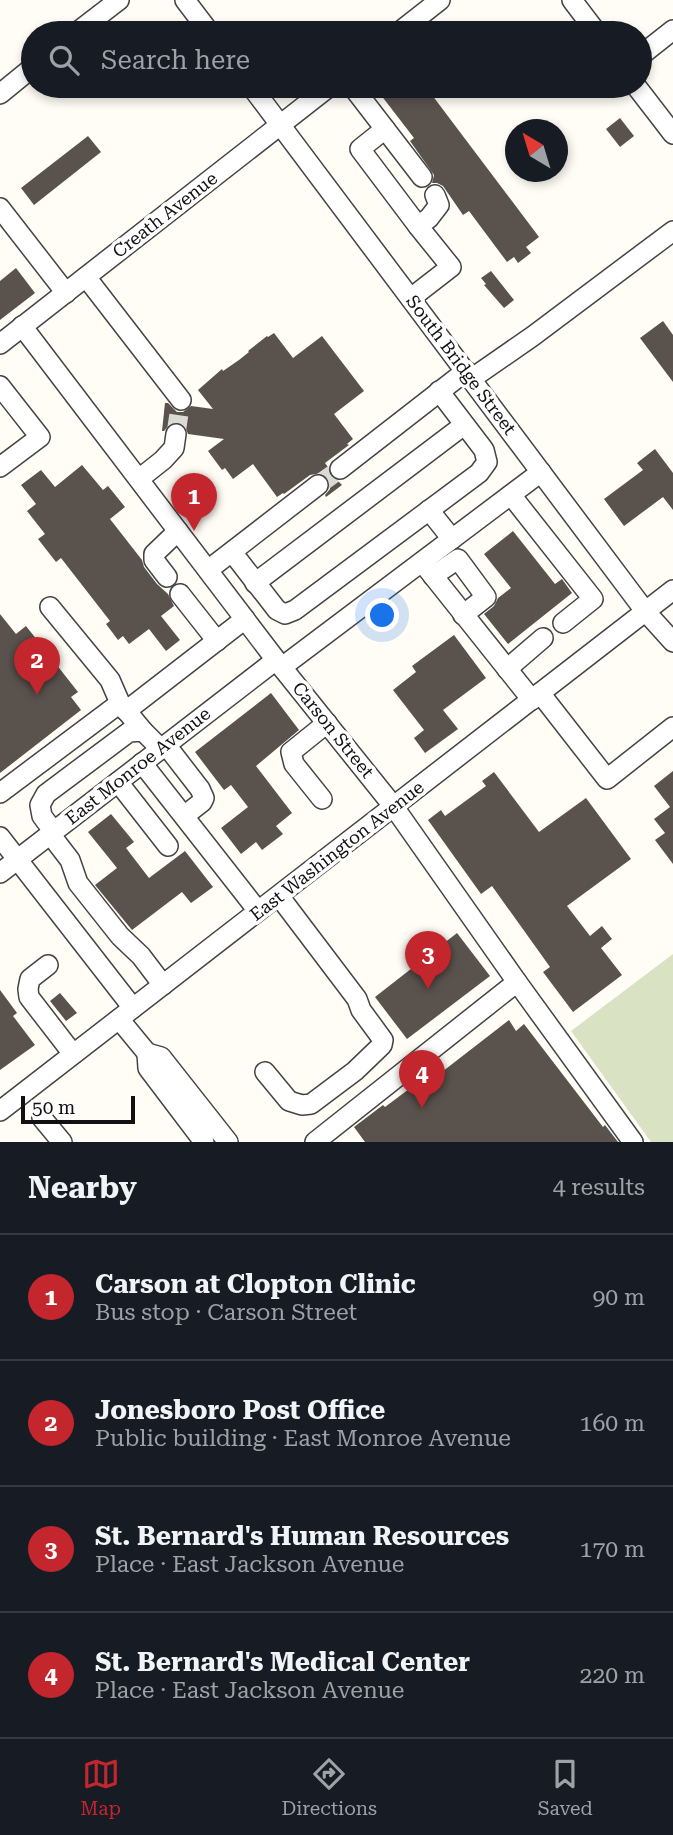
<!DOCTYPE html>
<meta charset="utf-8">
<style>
body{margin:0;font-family:"Roboto Serif",serif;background:#20242c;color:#f1f3f6}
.compass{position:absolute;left:505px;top:119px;width:63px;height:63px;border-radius:50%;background:#171b24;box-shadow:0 4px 10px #0003;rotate:322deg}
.scale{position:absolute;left:21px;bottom:18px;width:114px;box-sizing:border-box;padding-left:7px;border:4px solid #111;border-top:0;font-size:19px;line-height:24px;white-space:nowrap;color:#111;-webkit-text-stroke:5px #fff;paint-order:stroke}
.you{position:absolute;left:383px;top:616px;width:24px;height:24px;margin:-18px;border:5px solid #fff;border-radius:50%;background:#1a73e8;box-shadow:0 0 0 10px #1a73e833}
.badge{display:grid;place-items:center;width:46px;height:46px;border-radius:50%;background:#c4262e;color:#fff;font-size:23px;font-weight:700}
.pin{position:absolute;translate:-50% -58px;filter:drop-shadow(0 2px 4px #0008)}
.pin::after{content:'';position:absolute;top:37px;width:24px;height:21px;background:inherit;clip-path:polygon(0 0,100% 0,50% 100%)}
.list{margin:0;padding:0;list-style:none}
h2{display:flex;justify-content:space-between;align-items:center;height:91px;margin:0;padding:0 28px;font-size:30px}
h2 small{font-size:23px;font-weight:400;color:#9ea1a6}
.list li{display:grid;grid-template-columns:46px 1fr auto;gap:21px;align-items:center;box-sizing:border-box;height:126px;padding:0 28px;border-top:2px solid #363941}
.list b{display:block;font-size:26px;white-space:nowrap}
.list p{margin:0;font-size:23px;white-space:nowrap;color:#9ea1a6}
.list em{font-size:23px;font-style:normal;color:#9ea1a6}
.icon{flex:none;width:38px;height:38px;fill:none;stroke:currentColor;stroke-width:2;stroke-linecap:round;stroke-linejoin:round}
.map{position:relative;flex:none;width:673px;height:1142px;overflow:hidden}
.search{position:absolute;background:#171b24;box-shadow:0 4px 10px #0003;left:21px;right:21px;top:21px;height:77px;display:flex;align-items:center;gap:18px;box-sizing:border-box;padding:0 24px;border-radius:38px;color:#9ea1a6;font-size:26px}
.sheet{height:595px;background:#171b24}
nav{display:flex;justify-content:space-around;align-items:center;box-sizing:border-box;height:98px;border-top:2px solid #363941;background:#171b24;font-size:19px;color:#9ea1a6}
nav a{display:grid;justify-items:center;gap:4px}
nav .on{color:#c4262e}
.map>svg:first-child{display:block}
.cemetery{fill:#d9e3c4}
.building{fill:#5a524d}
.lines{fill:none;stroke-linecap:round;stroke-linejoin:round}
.minor-tunnel{stroke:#dbdad3;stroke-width:19;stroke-dasharray:19 10;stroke-linecap:butt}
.minor-casing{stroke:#444;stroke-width:22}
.minor{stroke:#fff;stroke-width:19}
.labels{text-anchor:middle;stroke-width:7;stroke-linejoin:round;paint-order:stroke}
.street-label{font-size:18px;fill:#111;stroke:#fff}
</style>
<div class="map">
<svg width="673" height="1142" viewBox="0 0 673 1142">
<rect width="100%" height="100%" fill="#fffdf5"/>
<polygon class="cemetery" points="673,954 673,1142 651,1142 571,1031"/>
<g class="building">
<polygon points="374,86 446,86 432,95 539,237 526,247 531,253 518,263 514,257 507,262 469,211 463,215 443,186 437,183 432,183 434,175 410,141 414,138"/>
<polygon points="620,118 634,136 620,147 606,129"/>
<polygon points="88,136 101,152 34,205 21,188"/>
<polygon points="16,268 35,293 0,320 0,281"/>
<polygon points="491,271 514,300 504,308 484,285 486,284 481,278"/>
<polygon points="663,321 673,335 673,382 640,338"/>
<polygon points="274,333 293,358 322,336 364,391 334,414 353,439 347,444 349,445 325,463 328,467 330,476 338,481 342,485 326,497 325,495 330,489 330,483 327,477 322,473 310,475 284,494 283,493 277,497 253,464 233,479 225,468 222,470 208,451 224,439 188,434 184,425 177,422 171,423 164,431 162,431 165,403 168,403 177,412 183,412 191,406 213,409 198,390 222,369 223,371 239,360 249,352 248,351 267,336 268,337"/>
<polygon points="655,449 673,473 673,510 663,497 624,526 604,499 643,470 637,463"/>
<polygon points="82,465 103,490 108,486 125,507 110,519 142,560 144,567 157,584 168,594 174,606 161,616 180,640 166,651 149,629 129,644 123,636 118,640 106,624 110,621 61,558 56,562 38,539 45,534 27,511 36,504 21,485 41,470 55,487"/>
<polygon points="513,531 555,584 562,579 572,593 508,644 484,614 494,606 498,598 511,588 484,554"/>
<polygon points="0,614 16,634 26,626 78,692 71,697 81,710 0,773"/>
<polygon points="454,635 486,678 443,710 458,729 425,753 414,738 424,730 393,690 416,672 412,666"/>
<polygon points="271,693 299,730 256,766 292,813 276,826 283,834 262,850 256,842 241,854 221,828 248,807 231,785 224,790 195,752"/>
<polygon points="673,771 673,864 655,840 665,833 654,819 670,807 654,786"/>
<polygon points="494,772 539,832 586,798 631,859 567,906 590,936 602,926 612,939 601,948 622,975 573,1012 543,972 550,967 492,886 481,894 428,820 441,810 445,816 486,786 482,781"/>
<polygon points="111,814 134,842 126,848 149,878 185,851 213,887 191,903 182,892 132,930 95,885 117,868 88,832"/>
<polygon points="457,933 490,976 407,1039 375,997"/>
<polygon points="0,990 17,1013 13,1016 35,1045 0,1070"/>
<polygon points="60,993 77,1013 66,1021 50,1001"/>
<polygon points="509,1020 516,1031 524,1024 603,1127 605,1125 618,1142 365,1142 354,1127 383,1105 385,1107 425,1077 427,1078 435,1072 438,1075"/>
</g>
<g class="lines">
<g class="minor-tunnel">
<polyline points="176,434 181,400"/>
<polyline points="318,485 340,469"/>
</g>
<g class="minor-casing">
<g id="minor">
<polyline points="185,0 210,33"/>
<polyline points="572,0 597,33"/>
<polyline points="76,33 119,0"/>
<polyline points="398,33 440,0"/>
<polyline points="640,56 673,30"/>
<polyline points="251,86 645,611 673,642"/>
<polyline points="352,86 422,177"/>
<polyline points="636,86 673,134"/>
<polyline points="0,94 33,67"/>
<polyline points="385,129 360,149 418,226"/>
<polyline points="0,208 66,293"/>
<polyline points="86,277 181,400"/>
<polyline points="411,298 451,267 418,226 429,218 439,205 435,195"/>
<polyline points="22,326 276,660 394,807 517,982 633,1142"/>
<polyline points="0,344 330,86"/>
<polyline points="471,379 533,336 673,231"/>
<polyline points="0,386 40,437 0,467"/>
<polyline points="340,469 466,371"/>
<polyline points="139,479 163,460 174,448 176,434"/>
<polyline points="511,495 593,599 563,623"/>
<polyline points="429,510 452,539"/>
<polyline points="232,552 277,610 285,614 295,610 479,473 487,462 484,450 439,391"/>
<polyline points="422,562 532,700"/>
<polyline points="208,570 318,485"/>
<polyline points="433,576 458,559 486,597 463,615"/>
<polyline points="167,577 154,560 154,554 178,531"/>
<polyline points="255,583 464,425"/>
<polyline points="180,594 217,641"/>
<polyline points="50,607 110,680 120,703 143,731"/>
<polyline points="282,667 541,472"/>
<polyline points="507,669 543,638"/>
<polyline points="540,693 607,779 673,727"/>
<polyline points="126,711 245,619"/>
<polyline points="166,745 200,789 204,798 202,802 184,816"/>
<polyline points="142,763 258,911"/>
<polyline points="118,782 168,846"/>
<polyline points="0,793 120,703"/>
<polyline points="322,799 294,764 291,752 327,723"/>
<polyline points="54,832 42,816 40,805 46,794 129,732 143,731 161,749"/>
<polyline points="50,834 70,860 78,883 120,936 141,956 163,985"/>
<polyline points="0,837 133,1008"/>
<polyline points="0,873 276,660"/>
<polyline points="48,965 30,979 28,989 29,997 73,1054"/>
<polyline points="119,1019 147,1053"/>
<polyline points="265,1072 289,1101 302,1105 311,1104 355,1071 382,1045 383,1040 361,1010 357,999 279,896"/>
<polyline points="0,1111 673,590"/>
<polyline points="42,1118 62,1142"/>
<polyline points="204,1142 148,1068 147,1053 161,1057 228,1142"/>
<polyline points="315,1142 517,982"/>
</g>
</g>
<use href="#minor" class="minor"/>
</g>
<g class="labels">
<g class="street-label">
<text transform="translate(165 215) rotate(-38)" y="6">Creath Avenue</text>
<text transform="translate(461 365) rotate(53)" y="6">South Bridge Street</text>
<text transform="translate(333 730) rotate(51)" y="6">Carson Street</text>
<text transform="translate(138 766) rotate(-38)" y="6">East Monroe Avenue</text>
<text transform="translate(337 851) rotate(-38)" y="6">East Washington Avenue</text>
</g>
</g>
</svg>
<svg class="compass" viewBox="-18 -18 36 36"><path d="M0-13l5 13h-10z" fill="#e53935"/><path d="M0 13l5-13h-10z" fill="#9ea1a6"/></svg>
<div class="scale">50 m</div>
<div class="you"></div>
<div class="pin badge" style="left:194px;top:531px">1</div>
<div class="pin badge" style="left:37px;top:695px">2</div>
<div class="pin badge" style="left:428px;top:989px">3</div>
<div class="pin badge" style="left:422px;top:1108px">4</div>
<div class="search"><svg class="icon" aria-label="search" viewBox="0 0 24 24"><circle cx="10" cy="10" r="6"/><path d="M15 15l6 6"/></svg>Search here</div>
</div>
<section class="sheet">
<h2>Nearby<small>4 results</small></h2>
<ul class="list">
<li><span class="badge">1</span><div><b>Carson at Clopton Clinic</b><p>Bus stop · Carson Street</p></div><em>90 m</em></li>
<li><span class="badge">2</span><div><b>Jonesboro Post Office</b><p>Public building · East Monroe Avenue</p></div><em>160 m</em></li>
<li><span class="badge">3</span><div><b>St. Bernard's Human Resources</b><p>Place · East Jackson Avenue</p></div><em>170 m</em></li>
<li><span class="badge">4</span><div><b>St. Bernard's Medical Center</b><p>Place · East Jackson Avenue</p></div><em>220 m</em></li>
</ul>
</section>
<nav>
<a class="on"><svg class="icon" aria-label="map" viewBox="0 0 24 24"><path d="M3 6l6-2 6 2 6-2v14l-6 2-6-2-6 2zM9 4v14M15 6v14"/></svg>Map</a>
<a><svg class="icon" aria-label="directions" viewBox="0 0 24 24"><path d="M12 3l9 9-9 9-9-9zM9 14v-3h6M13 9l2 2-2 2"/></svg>Directions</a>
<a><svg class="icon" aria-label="saved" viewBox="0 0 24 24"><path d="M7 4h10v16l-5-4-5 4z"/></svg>Saved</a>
</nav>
